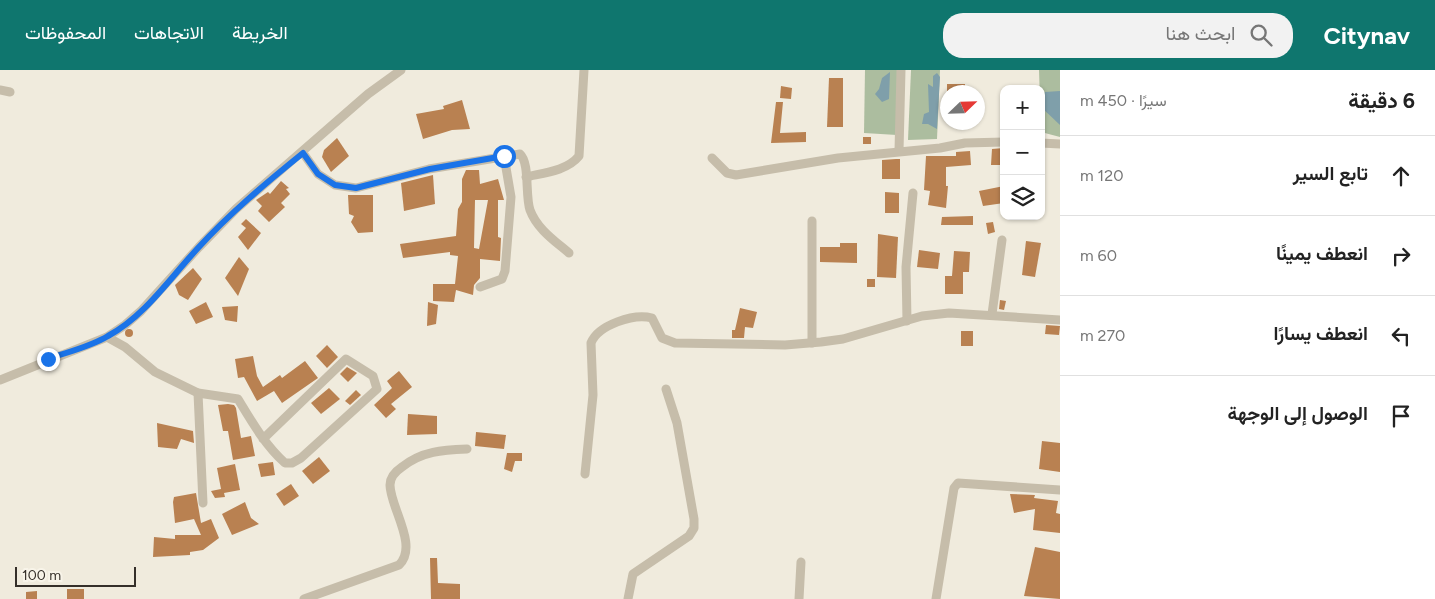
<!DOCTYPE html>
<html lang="ar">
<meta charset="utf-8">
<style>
body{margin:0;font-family:Figtree,Vazirmatn,sans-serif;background:#f2f2f2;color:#222;direction:rtl}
.controls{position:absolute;right:15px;top:15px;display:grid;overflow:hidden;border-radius:10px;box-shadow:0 1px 4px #0004}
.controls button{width:45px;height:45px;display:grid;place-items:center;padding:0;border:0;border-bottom:1px solid #e0e0e0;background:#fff;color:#222;font:25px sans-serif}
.compass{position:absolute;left:940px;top:15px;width:45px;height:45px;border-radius:50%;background:#fff;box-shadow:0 1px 4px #0004;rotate:67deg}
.scale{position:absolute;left:15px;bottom:12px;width:121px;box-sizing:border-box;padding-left:5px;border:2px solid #352f29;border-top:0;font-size:14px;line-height:18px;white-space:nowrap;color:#352f29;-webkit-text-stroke:4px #f8f4e9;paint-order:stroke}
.stop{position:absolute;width:15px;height:15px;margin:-11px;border:4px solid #1a73e8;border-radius:50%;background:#fff}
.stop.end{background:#1a73e8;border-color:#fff;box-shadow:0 1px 5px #0008}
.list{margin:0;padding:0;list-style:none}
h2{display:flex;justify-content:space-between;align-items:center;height:65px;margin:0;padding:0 20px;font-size:21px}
h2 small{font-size:16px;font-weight:400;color:#767676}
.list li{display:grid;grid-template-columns:32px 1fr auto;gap:15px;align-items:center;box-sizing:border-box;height:80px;padding:0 20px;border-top:1px solid #e0e0e0}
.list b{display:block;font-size:19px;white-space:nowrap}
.list em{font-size:16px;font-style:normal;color:#767676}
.icon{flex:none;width:28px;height:28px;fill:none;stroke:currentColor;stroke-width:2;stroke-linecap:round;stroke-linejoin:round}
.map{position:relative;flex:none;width:1060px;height:529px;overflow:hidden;direction:ltr}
header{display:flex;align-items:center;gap:30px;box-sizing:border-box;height:70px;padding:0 25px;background:#0f766e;color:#fff}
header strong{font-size:24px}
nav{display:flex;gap:28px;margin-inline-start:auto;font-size:18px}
.search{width:350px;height:45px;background:#f2f2f2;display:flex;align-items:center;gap:12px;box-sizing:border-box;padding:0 18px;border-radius:20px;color:#767676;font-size:19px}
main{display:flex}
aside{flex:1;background:#fff}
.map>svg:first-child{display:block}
.green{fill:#acbd9f}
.water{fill:#7f9faa}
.building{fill:#b98151;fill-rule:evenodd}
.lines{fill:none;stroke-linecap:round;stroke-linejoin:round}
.minor{stroke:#c6bdaa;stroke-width:9}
.route{stroke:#1a73e8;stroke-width:6}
</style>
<header>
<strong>Citynav</strong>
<div class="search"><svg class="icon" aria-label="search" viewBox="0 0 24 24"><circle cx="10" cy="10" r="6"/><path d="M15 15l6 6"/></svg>ابحث هنا</div>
<nav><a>الخريطة</a><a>الاتجاهات</a><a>المحفوظات</a></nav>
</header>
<main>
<aside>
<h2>6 دقيقة<small>سيرًا · 450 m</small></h2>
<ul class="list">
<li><svg class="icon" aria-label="ahead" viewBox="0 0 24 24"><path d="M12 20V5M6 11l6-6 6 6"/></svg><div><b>تابع السير</b></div><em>120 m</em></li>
<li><svg class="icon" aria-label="right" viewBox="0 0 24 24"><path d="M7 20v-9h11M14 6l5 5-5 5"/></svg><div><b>انعطف يمينًا</b></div><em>60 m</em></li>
<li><svg class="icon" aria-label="left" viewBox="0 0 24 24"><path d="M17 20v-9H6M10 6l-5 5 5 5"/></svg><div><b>انعطف يسارًا</b></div><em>270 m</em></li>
<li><svg class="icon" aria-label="arrive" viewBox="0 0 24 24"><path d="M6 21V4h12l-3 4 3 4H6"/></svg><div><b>الوصول إلى الوجهة</b></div></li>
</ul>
</aside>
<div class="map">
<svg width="1060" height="529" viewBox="0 0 1060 529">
<rect width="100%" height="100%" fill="#f0ebdd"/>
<g class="green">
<polygon points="865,0 899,0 897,65 864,63"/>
<polygon points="911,0 940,0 937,69 908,70"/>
<polygon points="1039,0 1060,0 1060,67 1041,62"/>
</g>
<g class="water">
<polygon points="890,2 889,29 882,32 875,24 879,19 882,8"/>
<polygon points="937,3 940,7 937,59 928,54 922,54 924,44 929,42 928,14 933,17 933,6"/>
<polygon points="1060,21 1060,55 1041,37 1045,22"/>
</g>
<g class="building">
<polygon points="829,8 843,8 843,57 827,57"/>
<rect x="947" y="14" width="18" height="8"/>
<polygon points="781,16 792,18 791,29 780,28"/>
<polygon points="462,30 470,59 452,60 423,69 416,44 444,39 443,36"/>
<polygon points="776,32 783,32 780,63 806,62 806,72 771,73"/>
<rect x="863" y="67" width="8" height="7"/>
<polygon points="337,68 349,86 331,102 322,87 324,80"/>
<polygon points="1004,78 1004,95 991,95 992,79"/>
<polygon points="970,81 971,95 946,97 946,116 948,116 946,138 928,135 930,121 924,120 926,86 956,86 956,82"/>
<polygon points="896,89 900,89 900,109 882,109 882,90"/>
<path d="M466,100h13l1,14 18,-5 6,21h-6v37l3,1 -1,23 -20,-2v19l-6,7 -1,10 -17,-5 -2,12 -21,-1v-17h22l3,-28 -8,-1v-3l-47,6 -3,-14 56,-8 2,-27 4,-7v-23zM475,130h13l-9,49 -5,-1z"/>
<polygon points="433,105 435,134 404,141 401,113"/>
<polygon points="281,111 289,118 286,119 290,124 281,133 285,137 269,152 258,141 262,136 256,130 268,122 270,124"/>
<polygon points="1004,116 1004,133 983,136 979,121"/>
<polygon points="885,122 899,123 899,143 885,143"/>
<polygon points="348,125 373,125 373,162 358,163 351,152 354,146 349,144"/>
<polygon points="973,146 973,155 941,155 942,147"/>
<polygon points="246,149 261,163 248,180 238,167 246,158 241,154"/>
<polygon points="993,152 995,162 988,164 986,153"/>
<polygon points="878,164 898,167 896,208 877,207"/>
<polygon points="1026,171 1041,173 1035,207 1022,205"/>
<polygon points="840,173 857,173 857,193 820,192 820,177 840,177"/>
<polygon points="919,180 940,183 938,199 917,197"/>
<polygon points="954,181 970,182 969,202 963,202 963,224 945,224 945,206 952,206"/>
<polygon points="239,187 249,199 238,226 225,208"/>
<polygon points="193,198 202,209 188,230 179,225 175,215"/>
<rect x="867" y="209" width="8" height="8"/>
<polygon points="1000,230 1006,231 1004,240 999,239"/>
<polygon points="206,232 213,247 196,254 189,241"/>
<polygon points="428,232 438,235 436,254 427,256"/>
<polygon points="238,236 237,252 225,250 222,237"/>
<polygon points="740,238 757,242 753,258 745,257 744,268 732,268 732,260 735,260"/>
<polygon points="1046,255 1060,256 1059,265 1045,264"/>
<circle cx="129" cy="263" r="4"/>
<rect x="961" y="261" width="12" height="15"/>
<polygon points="327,275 338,287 327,298 316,286"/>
<polygon points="253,286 257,306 263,317 280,305 282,308 305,291 318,308 282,333 274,321 257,331 244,307 238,308 235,289"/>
<polygon points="347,297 357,303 348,312 340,304"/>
<polygon points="399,301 412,317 391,334 396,339 386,348 374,335 392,318 387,311"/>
<polygon points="329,318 340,329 321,344 311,333"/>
<polygon points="356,320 361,325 350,335 345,331"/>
<polygon points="228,334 234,335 236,338 241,368 251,366 255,386 233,390 228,361 223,361 218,335"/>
<polygon points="408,344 437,346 437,364 407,365"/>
<polygon points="157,353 193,361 194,373 181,369 177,379 158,377"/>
<polygon points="476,362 506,365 504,379 475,376"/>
<polygon points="1042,371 1060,373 1060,402 1039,399"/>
<polygon points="507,383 522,383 522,391 515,391 512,402 504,399"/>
<polygon points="319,387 330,401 313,414 302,401"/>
<polygon points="273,392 275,405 261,407 258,394"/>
<polygon points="235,394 240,420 224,423 225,427 215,428 211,421 221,419 217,398"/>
<polygon points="291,414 299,426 284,436 276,424"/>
<polygon points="196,423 201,453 211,449 219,468 203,480 190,482 190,485 153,487 154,467 175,469 175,465 201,465 194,449 175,453 173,432 174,427"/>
<polygon points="1010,424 1035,425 1034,428 1058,431 1056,443 1060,444 1060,463 1033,460 1035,439 1014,443"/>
<polygon points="245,432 251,448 259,454 232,465 222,444"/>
<polygon points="1035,477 1060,482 1060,529 1024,526"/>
<polygon points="430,488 437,488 438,513 460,514 460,529 431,529"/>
<rect x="67" y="519" width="17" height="10"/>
<polygon points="37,521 37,529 26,529 26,522"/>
</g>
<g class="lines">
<g class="minor">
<polyline points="0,20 10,22"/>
<polyline points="1041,73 1060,74"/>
<polyline points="899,81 901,0"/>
<path d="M303,83l15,21 17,11 21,3 73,-19 91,-15c10,9 5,42 10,56 7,19 25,31 39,43"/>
<polyline points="712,88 727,103 736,105 838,88 940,78 965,73 1004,72"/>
<path d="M526,107c17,-4 41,-6 53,-21l5,-86"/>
<polyline points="812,151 812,273"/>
<polyline points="480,217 502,209 505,201 511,127 504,86"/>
<polyline points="992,244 1002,170"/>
<polyline points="907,251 906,197 913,123"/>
<path d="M107,267l18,10 30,25 43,21 40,6c14,23 27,46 47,64h7l9,-5 76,-69 -4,-13 -27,-17 -83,80"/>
<polyline points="0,310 107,267 125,255 141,241 199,177 236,139 368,24 401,0"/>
<polyline points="198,323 203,433"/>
<path d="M585,404l8,-79 -2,-52c7,-18 43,-30 61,-25l10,20 13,5 110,2 36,-3 22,-3 79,-23 27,-3 111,7"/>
<path d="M304,529l95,-34c20,-19 -9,-58 -9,-80 0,-8 6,-14 12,-18 20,-16 41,-17 65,-18"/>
<polyline points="628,529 633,504 689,466 694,458 694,449 677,353 666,319"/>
<polyline points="799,529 801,492"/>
<polyline points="936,529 954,418 958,413 1060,420"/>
</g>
</g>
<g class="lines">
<path class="route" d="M48,289c19,-7 42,-12 60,-23 37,-20 62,-58 90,-88 32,-35 68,-65 105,-95l15,21 17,11 21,3 74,-19 74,-13"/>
</g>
</svg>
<div class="controls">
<button>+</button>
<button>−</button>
<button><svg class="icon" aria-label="layers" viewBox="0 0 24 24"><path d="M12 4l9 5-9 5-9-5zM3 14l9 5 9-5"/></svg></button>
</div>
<svg class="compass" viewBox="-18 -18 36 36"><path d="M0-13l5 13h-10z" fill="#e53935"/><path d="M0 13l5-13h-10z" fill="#767676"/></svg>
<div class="scale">100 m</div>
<div class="stop" style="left:504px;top:86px"></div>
<div class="stop end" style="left:48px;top:289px"></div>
</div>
</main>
